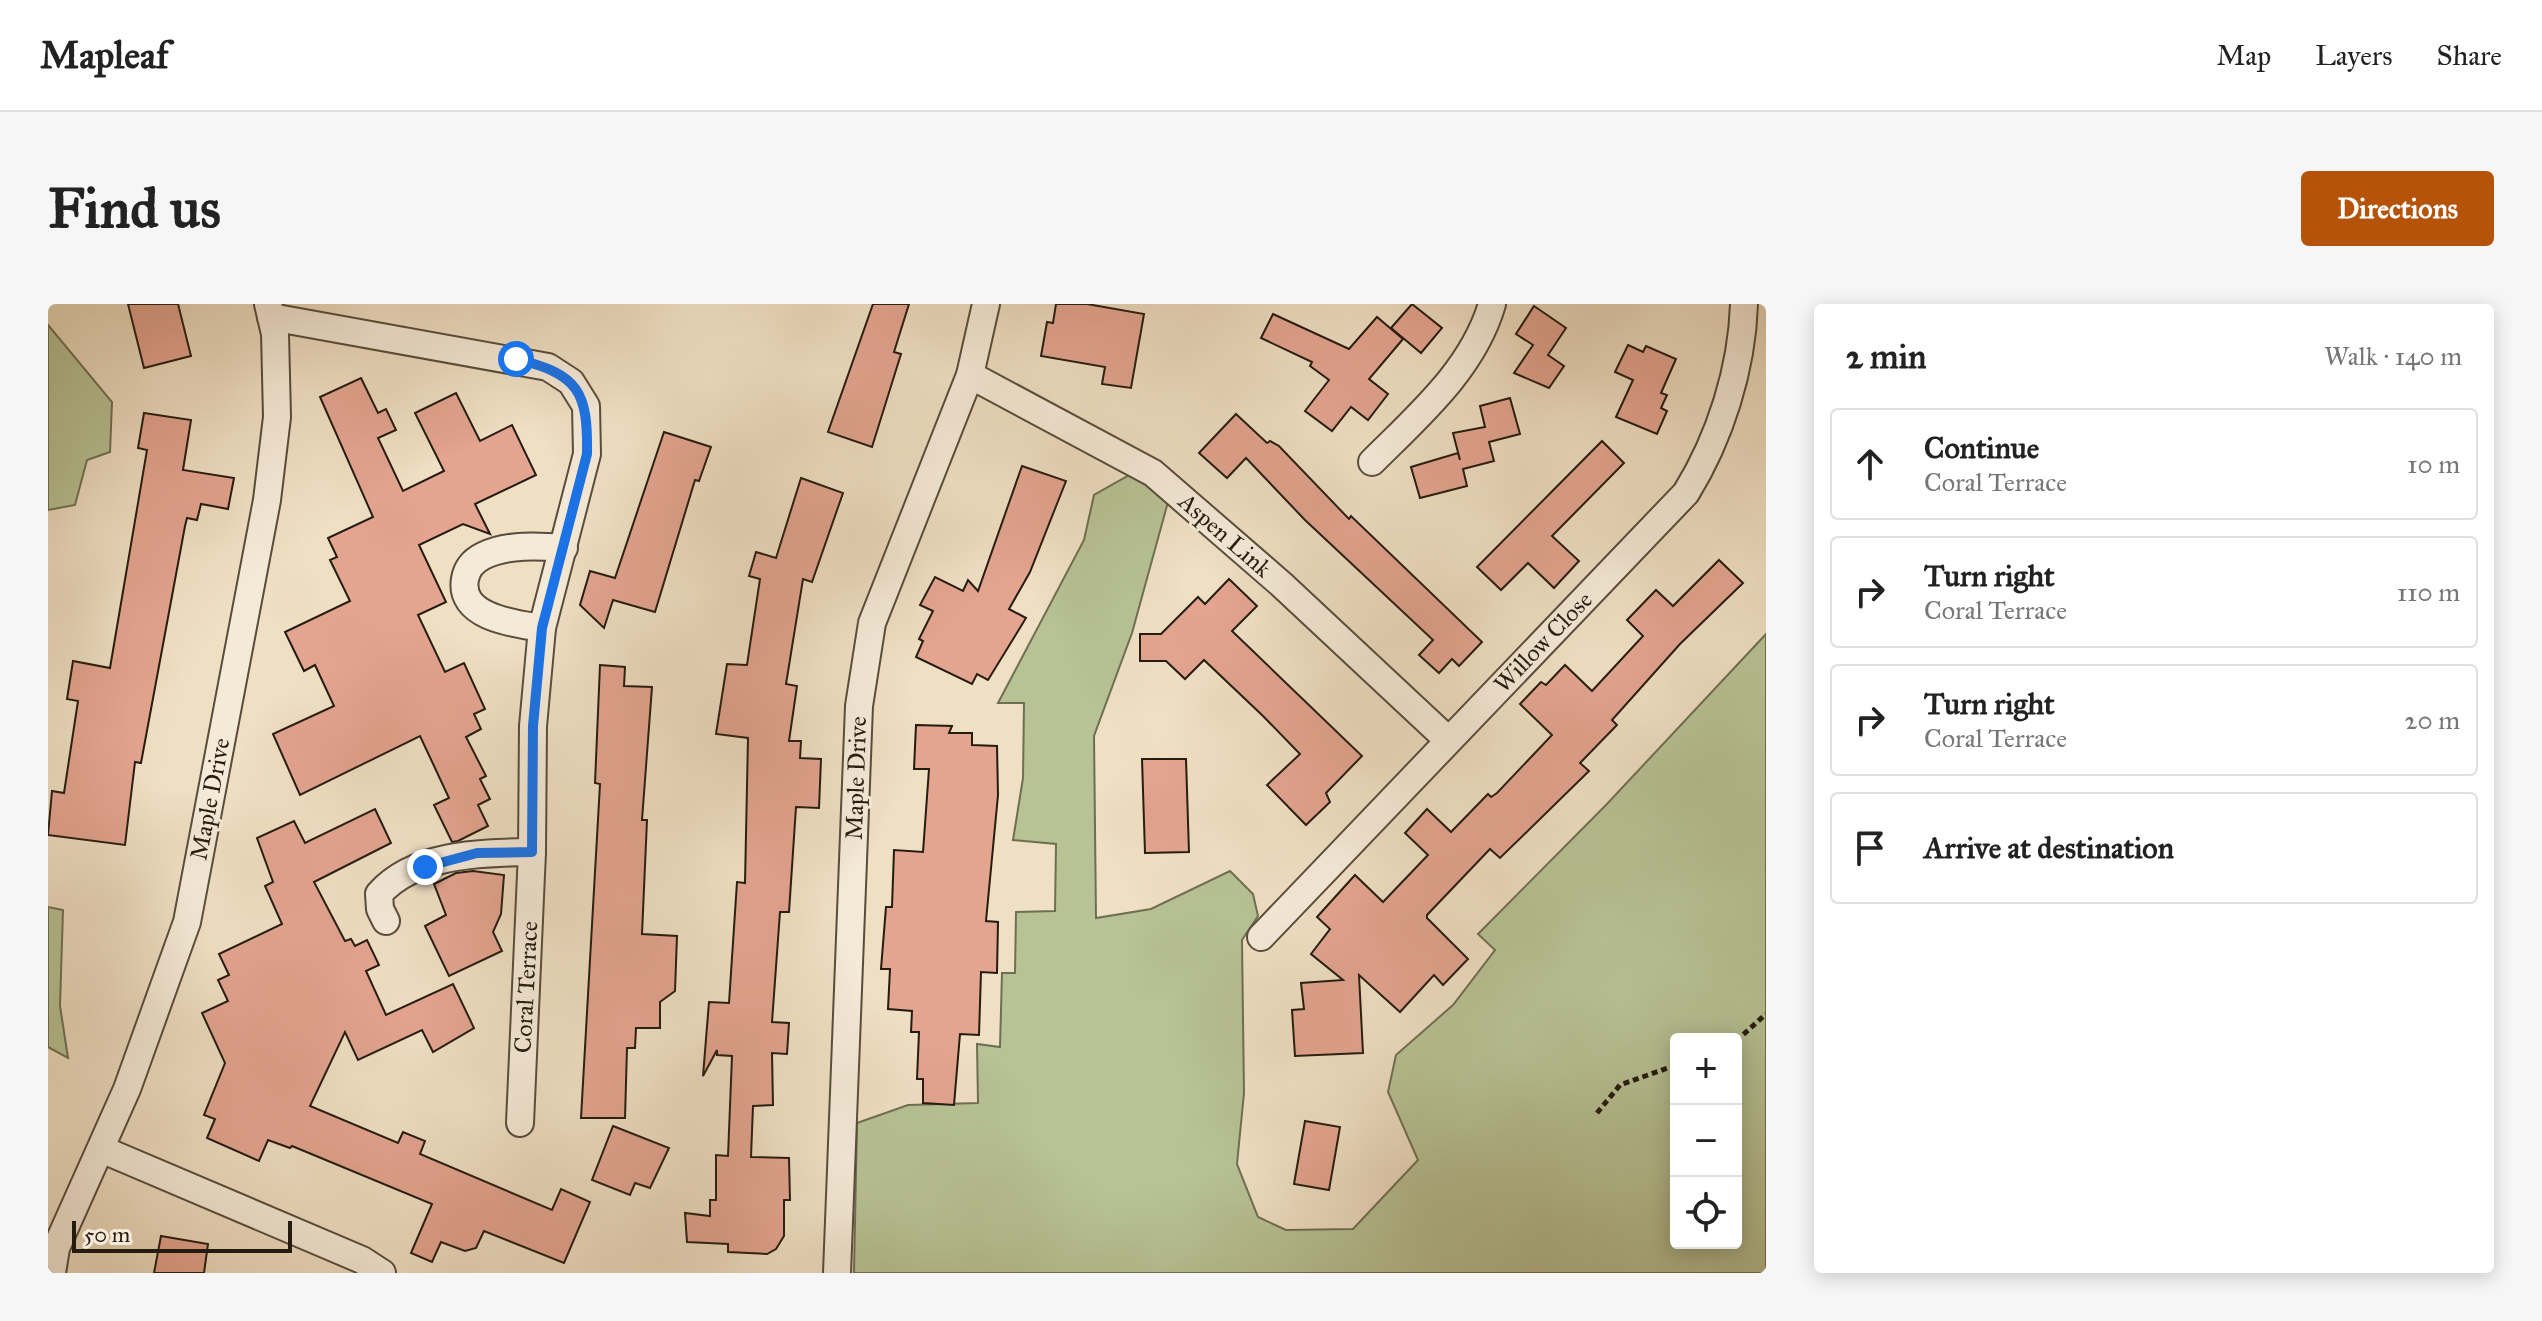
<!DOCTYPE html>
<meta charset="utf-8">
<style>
body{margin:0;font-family:"IM FELL Great Primer",serif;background:#f6f6f6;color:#222}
.controls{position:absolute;right:24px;bottom:24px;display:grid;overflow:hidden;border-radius:8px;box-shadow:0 4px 20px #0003}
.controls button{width:72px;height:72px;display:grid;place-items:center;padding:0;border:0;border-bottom:2px solid #e0e0e0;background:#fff;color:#222;font:40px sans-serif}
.scale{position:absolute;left:24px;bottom:20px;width:220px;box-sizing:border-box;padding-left:8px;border:4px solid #251c0f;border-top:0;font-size:22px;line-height:28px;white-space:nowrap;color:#251c0f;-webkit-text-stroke:6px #f5ead8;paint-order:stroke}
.stop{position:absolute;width:24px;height:24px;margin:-18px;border:6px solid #1a73e8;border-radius:50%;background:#fff}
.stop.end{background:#1a73e8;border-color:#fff;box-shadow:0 2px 8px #0008}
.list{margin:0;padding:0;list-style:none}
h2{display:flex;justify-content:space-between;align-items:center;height:104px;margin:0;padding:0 32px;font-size:34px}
h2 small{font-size:26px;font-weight:400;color:#767676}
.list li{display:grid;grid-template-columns:52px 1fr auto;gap:24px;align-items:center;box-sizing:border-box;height:112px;margin:0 16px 16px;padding:0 16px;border:2px solid #e0e0e0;border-radius:8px}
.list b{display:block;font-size:30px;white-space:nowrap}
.list p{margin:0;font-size:26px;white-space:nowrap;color:#767676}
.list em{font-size:26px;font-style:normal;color:#767676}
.icon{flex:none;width:44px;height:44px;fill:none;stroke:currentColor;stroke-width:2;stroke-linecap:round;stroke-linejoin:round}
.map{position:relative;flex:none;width:1718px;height:969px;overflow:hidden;border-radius:8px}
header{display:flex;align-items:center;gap:48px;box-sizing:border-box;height:112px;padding:0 40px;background:#fff;border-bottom:2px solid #e0e0e0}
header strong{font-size:38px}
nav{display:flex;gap:44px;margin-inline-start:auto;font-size:28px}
.intro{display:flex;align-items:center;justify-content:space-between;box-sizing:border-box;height:192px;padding:0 48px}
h1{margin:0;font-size:56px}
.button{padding:20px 36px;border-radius:8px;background:#b45309;color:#fff;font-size:28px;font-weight:700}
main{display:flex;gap:48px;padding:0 48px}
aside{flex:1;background:#fff;border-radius:8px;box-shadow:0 4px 20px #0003}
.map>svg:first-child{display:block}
.green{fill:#b7c295;stroke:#6e6f52;stroke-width:2;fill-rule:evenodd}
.building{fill:#e3a490;stroke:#251c0f;stroke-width:2}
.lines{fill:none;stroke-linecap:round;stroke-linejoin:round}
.street-casing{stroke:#584d3c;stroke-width:30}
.path{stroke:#251c0f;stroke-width:5;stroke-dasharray:6 4;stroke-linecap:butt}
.street{stroke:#f5ead8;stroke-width:26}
.route{stroke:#1a73e8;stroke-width:10}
.labels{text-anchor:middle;stroke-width:6;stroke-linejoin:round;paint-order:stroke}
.street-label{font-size:24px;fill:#251c0f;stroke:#f5ead8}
</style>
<header>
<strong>Mapleaf</strong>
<nav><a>Map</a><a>Layers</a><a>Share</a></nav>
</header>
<div class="intro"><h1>Find us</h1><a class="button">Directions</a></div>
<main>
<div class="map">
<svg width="1718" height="969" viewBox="0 0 1718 969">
<rect width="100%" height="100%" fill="#efdfc3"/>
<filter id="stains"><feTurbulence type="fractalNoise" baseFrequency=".0025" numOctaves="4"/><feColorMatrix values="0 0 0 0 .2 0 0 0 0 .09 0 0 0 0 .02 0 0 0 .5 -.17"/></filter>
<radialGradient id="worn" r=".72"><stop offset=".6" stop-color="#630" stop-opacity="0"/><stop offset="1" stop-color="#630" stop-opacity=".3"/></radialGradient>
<g class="green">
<polygon points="0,21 64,98 62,148 39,156 27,201 0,206"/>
<path d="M1085,169l35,29 -36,131 -38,103 2,182 55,-9 79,-38 23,23 5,22 -16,24 2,153 -7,71 21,53 28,13 67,-1 65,-69 -30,-68 8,-37 57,-50 42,-55 -17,-16 128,-129 160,-171v639h-912l3,-150 51,-18 70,-2 -1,-59 23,3 2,-74h13l1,-61 39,-1 1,-67 -43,-4 10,-62 1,-75h-26l86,-163 10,-45zM1628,735h60v204h-60z"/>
<polygon points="0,603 15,606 12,702 20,754 0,743"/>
</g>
<g class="building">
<polygon points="80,0 130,0 143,52 96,64"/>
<polygon points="825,0 861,0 846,48 853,50 824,143 780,128"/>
<polygon points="1008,0 1039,0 1096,10 1083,84 1054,80 1057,63 993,52 999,18 1005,19"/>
<polygon points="1364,0 1394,24 1373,49 1343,24"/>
<polygon points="1486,2 1518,24 1500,51 1516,62 1501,84 1466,69 1485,41 1468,30"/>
<polygon points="1225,10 1301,45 1329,13 1355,35 1321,75 1340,90 1320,116 1303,103 1284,127 1257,107 1281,76 1262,62 1264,58 1213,34"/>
<polygon points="1580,41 1595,48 1598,42 1628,55 1613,89 1619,91 1613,104 1619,107 1609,130 1568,113 1585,76 1567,68"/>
<polygon points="313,74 330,109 338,105 348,126 330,134 355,187 396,167 367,109 408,89 432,137 464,121 488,171 427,200 442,230 415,220 371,241 398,298 370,311 397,368 416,359 437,405 426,410 433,425 418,433 438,472 432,475 442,495 430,501 440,522 410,537 404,538 386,501 401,494 372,432 252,491 225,430 286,402 267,361 256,367 237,328 302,297 282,256 289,253 280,234 325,213 272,93"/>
<polygon points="1462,94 1472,130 1441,138 1446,157 1415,165 1419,182 1372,194 1363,163 1410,149 1412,156 1405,129 1437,123 1432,102"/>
<polygon points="96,109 143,116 135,166 186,174 180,205 153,200 149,216 139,214 137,222 93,459 87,458 77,541 0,531 4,487 16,489 30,397 19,395 25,357 62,364 99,146 90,144"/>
<polygon points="1188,110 1219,139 1222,137 1231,142 1301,215 1303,212 1434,338 1411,362 1404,355 1391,369 1371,351 1385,336 1257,216 1198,154 1179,174 1151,149"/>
<polygon points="616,128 663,143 651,177 647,176 607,308 565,296 556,324 532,301 542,267 567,274"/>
<polygon points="1554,137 1576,159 1504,232 1531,257 1506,284 1480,259 1453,286 1429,263"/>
<polygon points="974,162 1018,177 982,268 961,305 978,314 940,376 929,370 924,380 868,353 875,337 871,335 885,307 872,301 887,273 915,287 920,276 930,287"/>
<polygon points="753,174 795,189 764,278 755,275 738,380 749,382 741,437 753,437 752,454 773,455 771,504 748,503 741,608 732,608 724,718 741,719 739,750 724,749 725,801 705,802 703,853 741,854 742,896 736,896 736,932 728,945 719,950 680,948 680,940 639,938 637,909 662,912 662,896 668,896 668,851 680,852 684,752 669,751 669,746 655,772 661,698 681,699 689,578 697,579 700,434 668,430 679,360 699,361 712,275 701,272 708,248 728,254"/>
<polygon points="1671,256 1695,279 1632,340 1564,416 1569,421 1532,459 1541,467 1452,554 1442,545 1379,611 1379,614 1420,655 1395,681 1386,671 1352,708 1311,671 1315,749 1247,752 1244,706 1256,705 1253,679 1295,676 1263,650 1282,625 1269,613 1307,571 1335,598 1380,551 1357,529 1379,505 1403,528 1440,490 1443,493 1449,489 1504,431 1472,400 1493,378 1498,381 1517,361 1544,387 1595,332 1579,316 1608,286 1625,302"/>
<polygon points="1181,275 1209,302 1184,327 1314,452 1278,489 1282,498 1258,521 1219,481 1252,450 1215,412 1156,356 1137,375 1118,357 1092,357 1092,330 1113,330 1150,293 1157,300"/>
<polygon points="552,361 577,363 576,382 604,383 594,516 599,516 594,630 629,632 627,687 612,698 612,724 588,724 587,744 579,744 577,814 533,814 552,480 547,479"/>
<polygon points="868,421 904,422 901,429 924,429 924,441 949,442 950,491 938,617 950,618 949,669 933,668 931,731 912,730 906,801 875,799 875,775 869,775 871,728 863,728 864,707 840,705 842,665 833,665 838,603 844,603 846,546 875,548 881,465 866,465"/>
<polygon points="1094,455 1138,455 1141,548 1097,549"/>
<polygon points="327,505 343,539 266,578 297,637 303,635 307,642 319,636 331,661 318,667 338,711 405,680 426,724 385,748 374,726 310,756 297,728 262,802 350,839 355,828 377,837 372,850 504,906 513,885 542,898 516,959 436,927 428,944 417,947 393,938 384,958 363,949 384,900 244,842 242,844 220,836 211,857 159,834 167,815 156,811 177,759 154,709 180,697 170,676 181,671 171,650 234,620 217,582 225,578 209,534 246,517 257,539"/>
<polygon points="425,567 456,571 453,610 445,628 454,647 401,672 377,622 398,611 386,580 408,569"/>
<polygon points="1257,817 1292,823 1281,886 1246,880"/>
<polygon points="565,822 621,844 602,884 587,879 582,891 544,876"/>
<polygon points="113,932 160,940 156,969 106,969"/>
</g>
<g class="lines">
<g class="street-casing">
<g id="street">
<polyline points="223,13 500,63 523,78 538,102 539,150 494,324 485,422 484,548 472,819"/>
<polyline points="922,71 1105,169 1233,280 1400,436"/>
<path d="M1324,158c47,-47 101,-93 120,-158"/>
<path d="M494,324c-25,-4 -84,-10 -77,-49 2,-11 8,-18 18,-23 23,-12 57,-10 81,-8"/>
<path d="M338,617l-6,-12 -1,-15c36,-41 103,-41 153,-42"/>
<path d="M1213,633l425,-444c34,-55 56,-124 58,-189"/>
<polyline points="53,845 314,956 334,969"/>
<polyline points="4,969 8,944 79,785 139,618 219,196 229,113 227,30 220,0"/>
<polyline points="789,969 811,402 824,319 922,71 938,0"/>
</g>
</g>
<g class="path">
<polyline points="1688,737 1718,710"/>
<polyline points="1549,809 1572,781 1628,761"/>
</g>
<use href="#street" class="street"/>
</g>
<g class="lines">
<path class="route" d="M377,563l52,-14 55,-1 1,-126 9,-98 45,-174c1,-62 -8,-80 -71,-95"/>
</g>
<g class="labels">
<g class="street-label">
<text transform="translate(1177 231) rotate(41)" y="8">Aspen Link</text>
<text transform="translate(1495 338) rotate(-46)" y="8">Willow Close</text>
<text transform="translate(808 474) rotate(-88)" y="8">Maple Drive</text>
<text transform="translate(162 495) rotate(-79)" y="8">Maple Drive</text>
<text transform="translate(478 683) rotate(-87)" y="8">Coral Terrace</text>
</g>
</g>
<rect width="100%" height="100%" filter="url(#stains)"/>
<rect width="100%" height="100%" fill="url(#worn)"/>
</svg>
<div class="controls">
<button>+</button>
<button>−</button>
<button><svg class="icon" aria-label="locate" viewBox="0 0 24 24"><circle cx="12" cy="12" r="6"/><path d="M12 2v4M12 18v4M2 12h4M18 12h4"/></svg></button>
</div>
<div class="scale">50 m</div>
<div class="stop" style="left:468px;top:55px"></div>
<div class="stop end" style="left:377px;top:563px"></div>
</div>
<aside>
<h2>2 min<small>Walk · 140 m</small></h2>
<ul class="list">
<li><svg class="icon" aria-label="ahead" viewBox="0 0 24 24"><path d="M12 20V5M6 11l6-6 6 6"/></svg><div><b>Continue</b><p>Coral Terrace</p></div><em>10 m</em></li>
<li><svg class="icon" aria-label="right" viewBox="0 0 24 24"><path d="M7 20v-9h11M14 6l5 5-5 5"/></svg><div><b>Turn right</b><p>Coral Terrace</p></div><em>110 m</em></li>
<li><svg class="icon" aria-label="right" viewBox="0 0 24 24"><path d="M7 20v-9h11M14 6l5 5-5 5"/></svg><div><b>Turn right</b><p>Coral Terrace</p></div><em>20 m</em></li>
<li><svg class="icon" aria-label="arrive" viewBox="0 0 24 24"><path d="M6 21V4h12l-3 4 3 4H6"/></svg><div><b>Arrive at destination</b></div></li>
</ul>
</aside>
</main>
